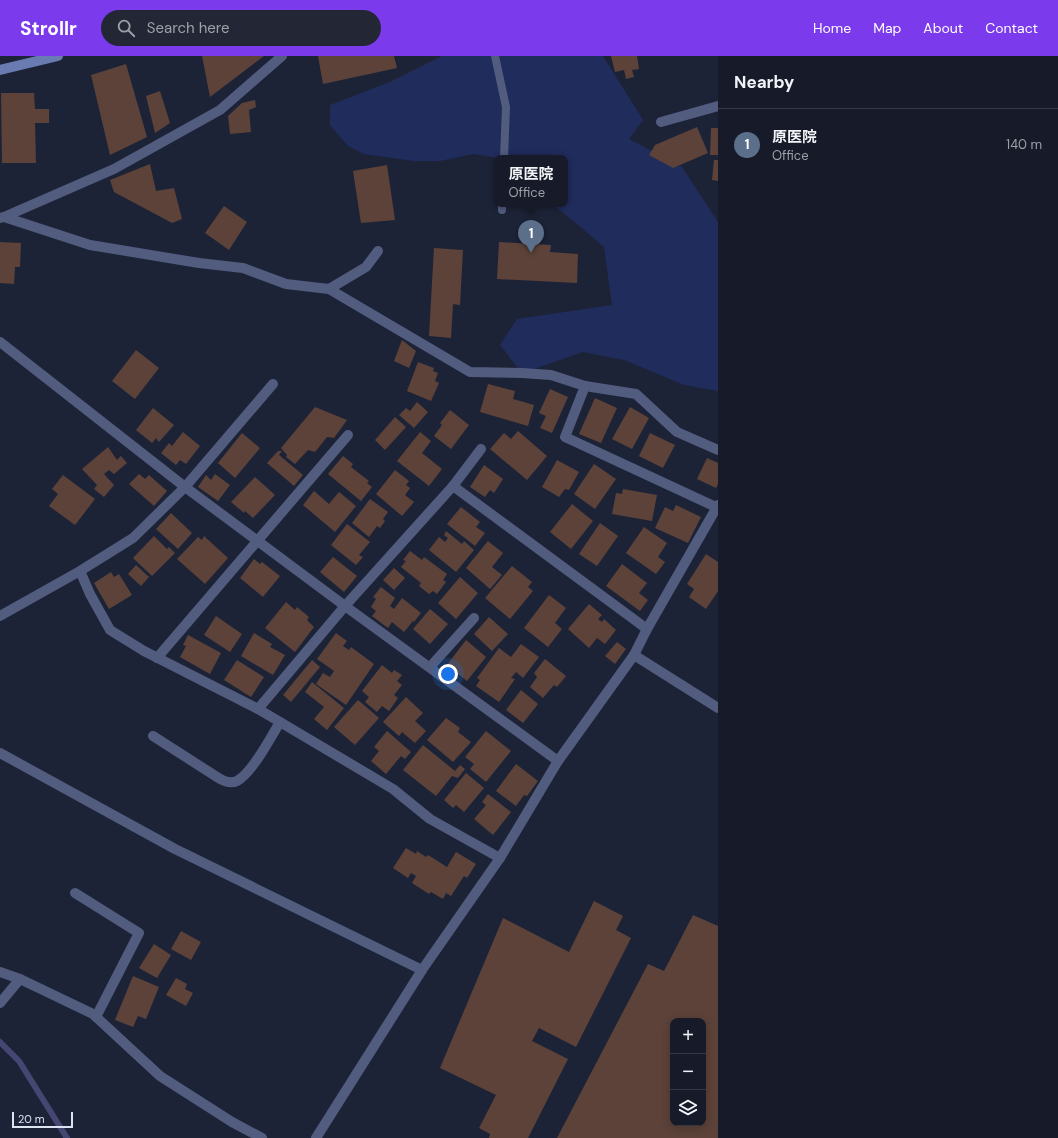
<!DOCTYPE html>
<meta charset="utf-8">
<style>
body{margin:0;font-family:"DM Sans","Noto Sans JP",sans-serif;background:#232735;color:#f1f3f6}
.controls{position:absolute;right:12px;bottom:12px;display:grid;overflow:hidden;border-radius:8px;box-shadow:0 2px 10px #0003}
.controls button{width:36px;height:36px;display:grid;place-items:center;padding:0;border:0;border-bottom:1px solid #353846;background:#161a29;color:#f1f3f6;font:20px sans-serif}
.scale{position:absolute;left:12px;bottom:10px;width:61px;box-sizing:border-box;padding-left:4px;border:2px solid #dee3f1;border-top:0;font-size:11px;line-height:14px;white-space:nowrap;color:#dee3f1;-webkit-text-stroke:3px #1d2337;paint-order:stroke}
.you{position:absolute;left:448px;top:618px;width:14px;height:14px;margin:-10px;border:3px solid #fff;border-radius:50%;background:#1a73e8;box-shadow:0 0 0 6px #1a73e833}
.badge{display:grid;place-items:center;width:26px;height:26px;border-radius:50%;background:#7c3aed;color:#fff;font-size:13px;font-weight:700}
.pin{position:absolute;translate:-50% -33px;filter:drop-shadow(0 1px 2px #0008)}
.pin::after{content:'';position:absolute;top:21px;width:14px;height:12px;background:inherit;clip-path:polygon(0 0,100% 0,50% 100%)}
.popup{position:absolute;left:494px;top:99px;width:74px;height:52px;box-sizing:border-box;display:grid;place-content:center;border-radius:8px;background:#161a29;filter:drop-shadow(0 1px 3px #0005);font-size:13px;white-space:nowrap;color:#9ea1a8}
.popup b{font-size:15px;color:#f1f3f6}
.popup::after{content:'';position:absolute;left:50%;top:100%;margin-left:-8px;border:8px solid transparent;border-top-color:#161a29}
.list{margin:0;padding:0;list-style:none}
h2{display:flex;justify-content:space-between;align-items:center;height:52px;margin:0;padding:0 16px;font-size:17px}
h2 small{font-size:13px;font-weight:400;color:#9ea1a8}
.list li{display:grid;grid-template-columns:26px 1fr auto;gap:12px;align-items:center;box-sizing:border-box;height:72px;padding:0 16px;border-top:1px solid #353846}
.list b{display:block;font-size:15px;white-space:nowrap}
.list p{margin:0;font-size:13px;white-space:nowrap;color:#9ea1a8}
.list em{font-size:13px;font-style:normal;color:#9ea1a8}
.icon{flex:none;width:22px;height:22px;fill:none;stroke:currentColor;stroke-width:2;stroke-linecap:round;stroke-linejoin:round}
.map{position:relative;flex:none;width:718px;height:1082px;overflow:hidden}
header{display:flex;align-items:center;gap:24px;box-sizing:border-box;height:56px;padding:0 20px;background:#7c3aed;color:#fff}
header strong{font-size:19px}
nav{display:flex;gap:22px;margin-inline-start:auto;font-size:14px}
.search{width:280px;height:36px;background:#232735;display:flex;align-items:center;gap:10px;box-sizing:border-box;padding:0 14px;border-radius:22px;color:#9ea1a8;font-size:15px}
main{display:flex}
aside{flex:1;background:#161a29}
.map>svg:first-child{display:block}
.green{fill:#202c5c}
.lines{fill:none;stroke-linecap:round;stroke-linejoin:round}
.stream{stroke:#464672;stroke-width:6}
.building{fill:#5c4239;fill-rule:evenodd}
.service{stroke:#515c7f;stroke-width:8}
.minor{stroke:#515c7f;stroke-width:10}
.tertiary{stroke:#515c7f;stroke-width:10}
.secondary{stroke:#6a7bb2;stroke-width:10}
</style>
<header>
<strong>Strollr</strong>
<div class="search"><svg class="icon" aria-label="search" viewBox="0 0 24 24"><circle cx="10" cy="10" r="6"/><path d="M15 15l6 6"/></svg>Search here</div>
<nav><a>Home</a><a>Map</a><a>About</a><a>Contact</a></nav>
</header>
<main>
<div class="map">
<svg width="718" height="1082" viewBox="0 0 718 1082">
<rect width="100%" height="100%" fill="#1d2337"/>
<polygon class="green" points="442,0 603,0 643,64 629,83 682,111 718,166 718,335 684,329 624,304 583,296 522,317 500,289 517,263 612,249 604,191 576,167 552,148 565,148 565,102 499,102 473,98 440,105 414,105 364,98 348,90 330,69 330,49 390,26"/>
<g class="lines">
<polyline class="stream" points="0,986 19,1005 67,1082"/>
</g>
<g class="building">
<polygon points="202,0 264,0 210,41"/>
<polygon points="318,0 394,0 397,12 323,28"/>
<polygon points="611,0 637,0 639,13 632,14 634,21 626,23 624,14 615,16"/>
<polygon points="126,8 147,81 110,99 91,19"/>
<polygon points="160,35 170,67 155,77 146,40"/>
<polygon points="1,37 34,37 35,53 49,53 49,67 35,67 36,107 2,107"/>
<polygon points="255,44 256,51 249,54 251,76 230,78 228,60 242,47"/>
<polygon points="697,71 708,97 673,112 649,99 655,89"/>
<polygon points="711,72 718,72 718,99 710,99"/>
<polygon points="714,104 718,104 718,125 712,124"/>
<polygon points="150,108 156,135 174,132 182,163 172,167 114,136 110,124"/>
<polygon points="387,109 395,164 361,167 353,115"/>
<polygon points="224,150 247,166 229,194 205,177"/>
<polygon points="0,186 21,187 20,211 15,211 14,228 0,227"/>
<polygon points="499,186 551,189 550,196 578,198 577,227 497,223"/>
<polygon points="434,192 463,194 460,249 453,248 451,282 429,280"/>
<polygon points="402,284 416,295 409,312 394,305"/>
<polygon points="136,294 159,312 135,343 112,325"/>
<polygon points="418,306 434,312 433,315 438,317 435,325 439,327 431,345 407,335"/>
<polygon points="488,328 515,335 513,343 534,349 528,370 480,356"/>
<polygon points="550,333 568,341 552,377 540,372 546,360 539,357"/>
<polygon points="595,342 617,352 601,387 579,378"/>
<polygon points="417,346 428,356 414,372 399,359 406,352 410,355"/>
<polygon points="315,351 347,364 334,382 327,381 315,396 308,394 295,408 286,401 287,399 281,392"/>
<polygon points="630,351 649,362 632,393 612,383"/>
<polygon points="153,352 174,369 159,386 156,382 152,387 136,374"/>
<polygon points="450,354 469,369 451,393 434,380 442,369 440,367"/>
<polygon points="395,361 406,371 385,394 375,384"/>
<polygon points="518,375 547,400 527,424 490,393 504,377 511,383"/>
<polygon points="183,376 200,390 186,408 180,404 176,409 161,397 169,387 172,390"/>
<polygon points="420,376 431,385 422,397 442,413 429,430 397,405"/>
<polygon points="242,377 260,392 235,422 218,407"/>
<polygon points="650,377 675,389 663,412 639,400"/>
<polygon points="108,391 117,404 121,400 127,407 114,418 109,414 104,418 114,429 104,441 94,433 97,429 82,413"/>
<polygon points="278,395 282,395 279,399 303,419 294,430 267,407"/>
<polygon points="343,400 353,408 351,411 369,425 367,427 372,431 361,445 328,418"/>
<polygon points="707,402 718,407 718,428 716,432 697,423"/>
<polygon points="557,404 579,416 569,434 565,433 559,441 542,431"/>
<polygon points="594,408 616,423 595,453 574,438"/>
<polygon points="484,409 503,423 494,437 490,434 485,441 470,431"/>
<polygon points="395,414 409,425 406,429 410,432 405,439 414,446 402,460 376,438"/>
<polygon points="139,418 145,423 149,419 167,435 154,450 129,428"/>
<polygon points="215,418 230,429 218,445 198,431 206,419 211,424"/>
<polygon points="63,419 95,443 75,469 49,450 58,438 52,433"/>
<polygon points="255,421 275,439 253,462 245,455 244,457 231,446"/>
<polygon points="623,433 657,439 652,465 612,458 616,437 622,438"/>
<polygon points="314,435 329,448 339,436 356,450 335,476 303,449"/>
<polygon points="370,443 388,456 383,463 385,465 380,472 377,470 369,481 352,467"/>
<polygon points="572,448 593,465 571,493 550,476"/>
<polygon points="676,449 701,461 688,487 655,472 665,451 673,455"/>
<polygon points="461,451 480,466 476,471 485,477 475,490 447,468"/>
<polygon points="171,457 192,477 178,493 156,473"/>
<polygon points="600,467 618,480 597,510 579,498"/>
<polygon points="347,468 370,486 359,499 363,501 356,509 331,489"/>
<polygon points="644,471 667,487 658,501 665,506 656,518 626,497"/>
<polygon points="446,475 462,488 464,485 474,494 456,516 429,494 439,481 445,486 448,482 444,479"/>
<polygon points="154,480 167,493 169,491 175,497 152,520 133,502"/>
<polygon points="204,480 228,502 205,528 177,503 198,481 202,484"/>
<polygon points="488,485 503,497 492,511 502,519 490,533 466,512"/>
<polygon points="410,495 422,504 424,501 447,518 443,524 446,526 437,538 433,535 429,538 419,530 421,527 401,511 406,505 403,504"/>
<polygon points="706,498 718,506 718,535 706,553 689,541 694,533 687,528"/>
<polygon points="333,501 357,520 344,536 320,516"/>
<polygon points="254,503 260,508 262,506 280,520 263,541 240,522"/>
<polygon points="622,508 647,527 639,537 648,544 640,555 606,530"/>
<polygon points="136,509 149,521 141,530 128,518"/>
<polygon points="512,510 532,526 528,531 533,535 510,563 485,542"/>
<polygon points="394,512 405,522 394,534 383,524"/>
<polygon points="111,516 114,521 119,518 132,539 109,553 94,527"/>
<polygon points="460,521 478,537 456,563 438,547"/>
<polygon points="381,531 395,542 390,550 394,553 402,542 421,557 414,566 413,565 404,576 392,566 388,572 372,560 376,555 371,551 376,543 373,541"/>
<polygon points="549,539 566,552 555,567 562,573 548,591 524,572"/>
<polygon points="286,546 295,554 297,551 309,561 307,564 314,571 295,596 265,572"/>
<polygon points="589,548 602,559 598,563 602,566 604,563 616,574 605,588 597,582 589,592 568,573"/>
<polygon points="430,553 448,568 430,588 413,573"/>
<polygon points="216,560 242,578 230,596 204,579"/>
<polygon points="489,561 508,578 492,595 474,578"/>
<polygon points="254,577 272,588 270,591 285,599 273,619 241,600"/>
<polygon points="336,577 347,585 343,590 349,594 351,591 374,608 346,649 316,628 323,617 330,621 334,615 317,603"/>
<polygon points="188,579 221,597 210,618 180,601 186,590 183,589"/>
<polygon points="466,584 486,601 467,625 447,609"/>
<polygon points="617,586 626,593 615,608 605,600"/>
<polygon points="521,588 539,601 523,622 516,616 511,622 515,623 499,646 476,630 480,624 477,622 499,592 511,601"/>
<polygon points="545,603 566,620 557,631 554,629 543,642 530,631 537,621 534,617"/>
<polygon points="237,604 264,621 251,641 224,624"/>
<polygon points="312,604 320,611 291,646 283,639"/>
<polygon points="382,609 392,617 394,614 402,619 397,625 402,629 394,639 398,642 389,655 382,650 377,656 365,646 369,641 362,635"/>
<polygon points="312,626 344,652 327,674 314,663 324,651 305,636"/>
<polygon points="521,634 538,648 523,667 506,654"/>
<polygon points="406,641 423,657 415,665 426,675 415,687 402,676 399,680 383,666"/>
<polygon points="358,644 379,662 355,689 334,671"/>
<polygon points="446,662 460,672 458,676 471,686 453,706 427,684"/>
<polygon points="387,675 411,696 405,703 401,700 386,718 371,705 379,695 374,691"/>
<polygon points="486,675 511,695 486,726 470,713 474,708 465,701"/>
<polygon points="423,689 455,715 460,709 465,713 458,722 452,720 436,740 403,714"/>
<polygon points="516,708 538,725 527,740 524,739 516,750 496,735"/>
<polygon points="466,717 484,732 464,756 456,749 453,752 444,744"/>
<polygon points="488,738 511,756 493,779 474,763 486,749 482,746"/>
<polygon points="406,792 416,798 417,795 426,801 428,799 447,811 456,796 476,808 467,822 464,820 451,840 446,837 443,843 431,836 429,838 412,827 416,820 411,817 408,822 393,812"/>
<polygon points="594,845 623,860 616,874 631,882 576,991 539,972 532,985 568,1003 528,1082 489,1082 490,1078 479,1072 496,1039 440,1012 503,862 569,896"/>
<path d="M693,859l25,11v212h-161l91,-174 16,7zM673,965h30v102h-30z"/>
<polygon points="181,875 201,886 191,904 171,893"/>
<polygon points="154,888 171,899 157,922 139,912"/>
<polygon points="133,920 159,931 146,963 138,960 133,971 115,964"/>
<polygon points="176,922 187,928 185,933 193,937 186,950 166,939"/>
</g>
<g class="lines">
<g class="service">
<polyline points="495,0 506,51 504,102"/>
<polyline points="502,154 502,148"/>
</g>
<g class="minor">
<polyline points="661,66 718,50"/>
<polyline points="4,161 114,113 220,54 282,0"/>
<polyline points="0,162 4,161 90,189 199,207 243,212 286,228 329,233 366,211 378,195"/>
<polyline points="329,233 470,316 522,317 551,319 585,330 636,338 677,376 718,394"/>
<polyline points="0,286 185,431 345,550 558,705"/>
<polyline points="585,330 565,381 716,451"/>
<polyline points="453,430 647,573"/>
<polyline points="718,449 647,573 634,599 718,652"/>
<polyline points="80,515 90,538 110,574 144,595 258,653 280,666 393,733 430,763 500,802"/>
<polyline points="0,560 80,515 133,482 185,431 273,328"/>
<polyline points="157,602 348,379"/>
<polyline points="430,611 474,562"/>
<polyline points="258,653 345,550 453,430 481,393"/>
<path d="M153,680l64,41c6,4 14,7 20,4 15,-8 34,-44 43,-59"/>
<polyline points="75,837 139,877 96,961"/>
<polyline points="0,916 20,923 93,958 160,1020 232,1066 262,1082"/>
<polyline points="0,947 20,923"/>
</g>
<g class="tertiary">
<polyline points="0,697 175,793 422,914"/>
<polyline points="316,1082 422,914 500,802 558,705 634,599"/>
</g>
<polyline class="secondary" points="0,14 58,0"/>
</g>
</svg>
<div class="controls">
<button>+</button>
<button>−</button>
<button><svg class="icon" aria-label="layers" viewBox="0 0 24 24"><path d="M12 4l9 5-9 5-9-5zM3 14l9 5 9-5"/></svg></button>
</div>
<div class="scale">20 m</div>
<div class="you"></div>
<div class="pin badge" style="left:531px;top:197px;background:#5c6f8a">1</div>
<div class="popup"><b>原医院</b>Office</div>
</div>
<aside>
<h2>Nearby<small></small></h2>
<ul class="list">
<li><span class="badge" style="background:#5c6f8a">1</span><div><b>原医院</b><p>Office</p></div><em>140 m</em></li>
</ul>
</aside>
</main>
